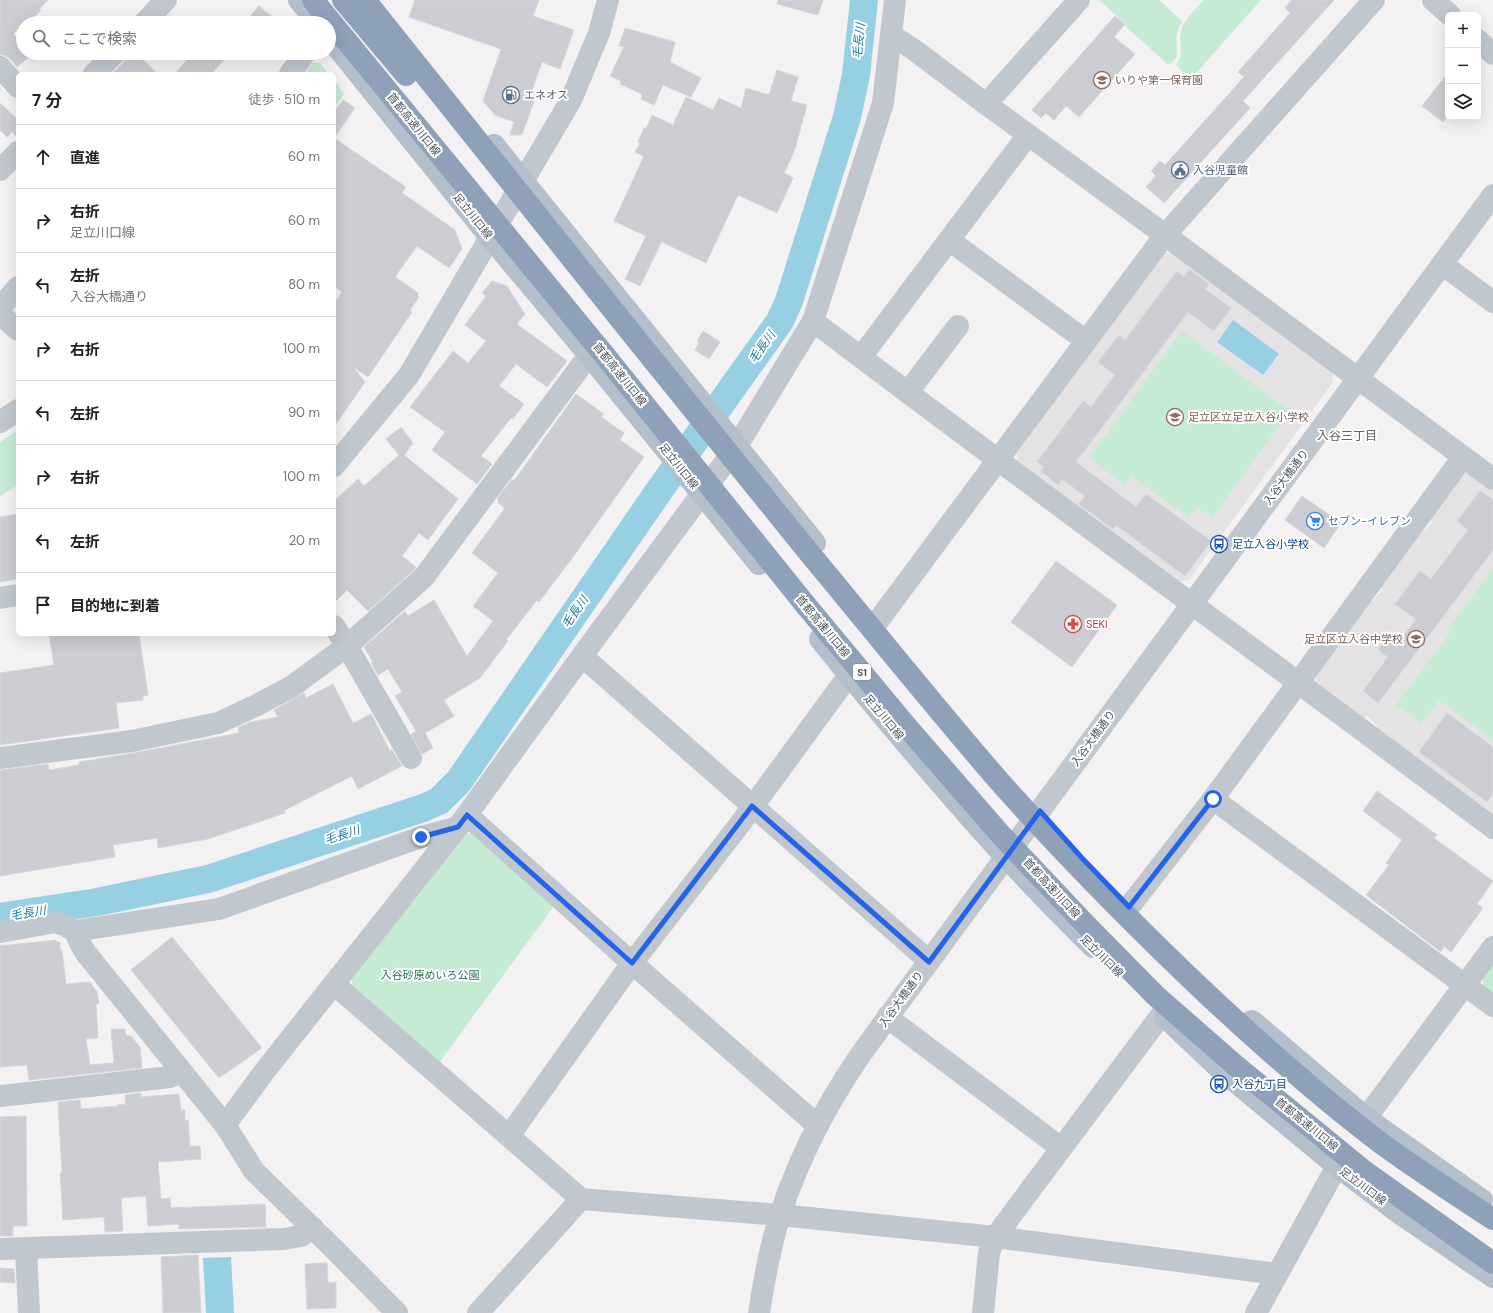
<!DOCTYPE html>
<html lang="ja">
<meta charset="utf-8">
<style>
body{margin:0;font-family:"DM Sans","Noto Sans JP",sans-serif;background:#f6f6f6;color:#202124}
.controls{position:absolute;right:12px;top:12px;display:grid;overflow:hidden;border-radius:6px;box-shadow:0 4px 16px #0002}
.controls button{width:36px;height:36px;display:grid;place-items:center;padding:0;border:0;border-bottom:1px solid #e0e0e0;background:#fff;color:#202124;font:20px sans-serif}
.stop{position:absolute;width:12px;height:12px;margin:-9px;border:3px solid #2563eb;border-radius:50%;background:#fff}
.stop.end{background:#2563eb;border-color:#fff;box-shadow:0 1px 4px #0008}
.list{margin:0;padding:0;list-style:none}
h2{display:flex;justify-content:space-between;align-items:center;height:52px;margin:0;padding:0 16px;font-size:17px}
h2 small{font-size:13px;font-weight:400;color:#757577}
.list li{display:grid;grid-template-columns:26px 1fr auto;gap:12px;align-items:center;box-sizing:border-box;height:64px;padding:0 16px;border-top:1px solid #e0e0e0}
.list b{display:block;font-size:15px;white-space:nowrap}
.list p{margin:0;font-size:13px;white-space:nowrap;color:#757577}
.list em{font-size:13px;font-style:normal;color:#757577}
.icon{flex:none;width:22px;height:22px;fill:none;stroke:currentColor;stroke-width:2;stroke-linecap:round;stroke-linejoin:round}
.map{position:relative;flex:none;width:1493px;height:1313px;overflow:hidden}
.search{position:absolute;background:#fff;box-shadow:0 4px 16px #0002;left:16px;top:16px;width:320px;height:44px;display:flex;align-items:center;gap:10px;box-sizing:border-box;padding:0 14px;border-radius:22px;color:#757577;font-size:15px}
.panel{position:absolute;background:#fff;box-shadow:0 4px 16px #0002;left:16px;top:72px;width:320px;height:564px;border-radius:6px}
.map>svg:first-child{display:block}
.education{fill:#e4e2e2}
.green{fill:#c5ebd5}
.water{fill:#97d0e3}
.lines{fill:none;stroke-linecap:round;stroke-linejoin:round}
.river{stroke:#97d0e3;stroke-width:28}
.building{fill:#cbcdd2;stroke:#d5d7db}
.minor{stroke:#c1c7ce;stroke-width:22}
.major{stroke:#b4bfcc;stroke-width:22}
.highway{stroke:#8ea1b9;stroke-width:22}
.route{stroke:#2563eb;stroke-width:5}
.labels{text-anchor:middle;stroke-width:4;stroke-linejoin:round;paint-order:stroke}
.shield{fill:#fff;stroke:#81878d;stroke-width:1}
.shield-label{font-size:10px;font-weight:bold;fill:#4b535c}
.education-label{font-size:11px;fill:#785e54;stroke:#fff;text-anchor:start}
.service-label{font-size:11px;fill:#4e5e75;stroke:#fff;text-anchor:start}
.street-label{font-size:11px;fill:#4b535c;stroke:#fff}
.shop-label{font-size:11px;fill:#366cbe;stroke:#fff;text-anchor:start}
.transit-label{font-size:11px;fill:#164399;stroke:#fff;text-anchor:start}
.health-label{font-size:11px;fill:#be3a42;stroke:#fff;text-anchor:start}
.park-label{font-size:11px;fill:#227650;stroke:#fff}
.water-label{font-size:12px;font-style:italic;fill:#1d7c9d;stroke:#fff}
.neighbourhood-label{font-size:12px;fill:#5e6165;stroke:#fff}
</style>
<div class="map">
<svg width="1493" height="1313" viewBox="0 0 1493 1313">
<rect width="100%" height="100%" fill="#f3f1f1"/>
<g class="education">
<polygon points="1164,253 1173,253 1332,371 1333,382 1189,580 1180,581 1017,462 1017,453"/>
<polygon points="1468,473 1493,491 1493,816 1376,729 1377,725 1367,716 1362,719 1316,685 1315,672 1364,605 1369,605 1382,590 1380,583 1418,531 1424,531 1432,523 1430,516 1458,477"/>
</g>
<g class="green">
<path d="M1099,0h60l21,19 2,3c-8,11 -5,22 -5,35l-8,8 -44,-39 1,-2z"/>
<path d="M1204,0h57l-70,79 -15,-14c10,-13 2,-20 5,-34 3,-12 15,-22 23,-31z"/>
<polygon points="313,63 320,63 328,74 305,74"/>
<polygon points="334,81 344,94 334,108"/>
<polygon points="1182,331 1290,411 1212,518 1197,507 1189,518 1132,476 1125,485 1089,458"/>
<polygon points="18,430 18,485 0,496 0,442"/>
<polygon points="1493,569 1493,740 1439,700 1421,723 1396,705 1450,633 1447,630"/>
<polygon points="475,833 554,906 439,1063 352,989 352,978 462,834"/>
<polygon points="1493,962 1493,996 1483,988 1483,975"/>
</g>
<g class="water">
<polygon points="1233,320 1279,354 1263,375 1217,342"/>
<polygon points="231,1257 234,1313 206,1313 203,1258"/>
</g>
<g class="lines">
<polyline class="river" points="0,917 97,902 208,879 423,808 439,801 459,781 661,488 780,321 789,301 847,117 856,75 864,0"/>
</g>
<g class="building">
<polygon points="0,0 48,0 39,9 41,10 32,20 29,17 13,34 23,45 23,53 33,53 17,67 9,58 4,55 0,55"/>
<polygon points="415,0 539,0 533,16 574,30 560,69 542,62 531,93 536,95 522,135 510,135 514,122 495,115 483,101 501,49 409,17"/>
<polygon points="778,0 823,0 818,15 777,4"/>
<polygon points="1292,0 1334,0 1243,101 1250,108 1164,203 1146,187 1156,176 1151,171 1160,161 1165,165 1244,77 1238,72 1290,13 1285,8"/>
<polygon points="259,6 280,23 244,23"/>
<polygon points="1115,16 1125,24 1114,37 1135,54 1079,117 1066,106 1054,120 1046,113 1041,118 1032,110"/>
<polygon points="625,28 675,42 670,62 701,78 691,97 663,85 654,105 641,99 642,94 620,84 621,81 610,76 624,47 619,46"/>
<polygon points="129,53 138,60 141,58 158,74 112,74 124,62"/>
<polygon points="180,53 230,53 211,74 174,74 187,60"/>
<polygon points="777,70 798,77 791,101 807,105 794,152 784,173 793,178 777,213 738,195 706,263 662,242 661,243 640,286 625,279 646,236 614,221 644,156 635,152 640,143 638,142 644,128 646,129 652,115 673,125 686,97 713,110 719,98 741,108 746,88 769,95"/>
<polygon points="1448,73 1448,116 1443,122 1422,106"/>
<polygon points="343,100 355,108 334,138 334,112"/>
<polygon points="0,103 18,120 18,138 12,132 7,137 0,130"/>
<polygon points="334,138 406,187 402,193 455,230 462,249 449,268 417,246 395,277 418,293 417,295 419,297 410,310 412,312 368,377 353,367 365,382 334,427 334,303 342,292 334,286"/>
<polygon points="1189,269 1209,284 1205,289 1231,308 1214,331 1188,312 1076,462 1136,507 1146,494 1211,541 1185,576 1116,525 1113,529 1079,504 1085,496 1062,479 1058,485 1041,471 1044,467 1037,462 1083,401 1091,407 1115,375 1098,362 1119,335 1125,340 1177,271 1184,277"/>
<polygon points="492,281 507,286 525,314 517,324 567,361 547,387 516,364 499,386 524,404 513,419 511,418 481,456 492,464 477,484 432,450 445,432 410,407 453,351 468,363 486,341 465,325 486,296 482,293"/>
<polygon points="703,331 720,342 709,359 695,350 699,343 697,341"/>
<polygon points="576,394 604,414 601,417 624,433 620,440 644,457 573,557 539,602 537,600 506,640 508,641 480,678 444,700 454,716 425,733 433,748 422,754 411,734 416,731 395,696 402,692 388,669 378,675 371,663 373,662 364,647 405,611 408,616 434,600 467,656 493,621 473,606 498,573 472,553 505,508 498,503 499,501 497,499 512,479 514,481"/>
<polygon points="401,427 413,443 404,455 458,499 428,540 419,533 402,556 416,567 415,569 368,611 347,590 334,603 334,501 358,479 364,486 399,455 386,439"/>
<polygon points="1480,491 1493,500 1493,550 1378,703 1363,691 1388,657 1378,650 1389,635 1399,642 1416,619 1395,604 1420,571 1431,579 1468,530 1457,521"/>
<polygon points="1302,496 1341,523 1324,548 1285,520"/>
<polygon points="18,514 18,579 0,582 0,517"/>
<polygon points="1056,561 1117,605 1072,667 1011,622"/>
<polygon points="49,634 139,634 148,695 143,696 143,700 116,703 119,728 0,745 0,673 54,665"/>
<polygon points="333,684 353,723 371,714 390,751 392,750 402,766 358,789 352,776 285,810 285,813 208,839 158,848 157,838 113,845 115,857 0,876 0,770 48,764 49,770 79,765 79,762 134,753 239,733 238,727 251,722 278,717 274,710 304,693 306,698"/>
<polygon points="1447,713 1493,747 1493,793 1487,802 1419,752"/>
<polygon points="1377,791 1437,835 1434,838 1493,881 1477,904 1483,908 1451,952 1444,946 1441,952 1366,895 1389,865 1386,863 1402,840 1363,811"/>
<polygon points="172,937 262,1048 219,1078 131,970"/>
<polygon points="56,940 56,942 60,942 60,950 62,950 66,984 90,982 97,992 99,1004 96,1004 98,1038 86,1039 90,1065 114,1063 111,1029 125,1029 126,1035 131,1036 140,1047 142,1068 29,1080 27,1065 0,1067 0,946"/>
<polygon points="141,1093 141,1097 179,1094 181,1110 185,1110 185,1121 188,1120 190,1146 200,1146 201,1159 158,1162 161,1199 170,1198 171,1208 265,1204 266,1227 179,1229 179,1224 148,1226 146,1196 121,1198 123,1231 105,1232 104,1217 63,1220 60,1173 62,1173 58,1102 80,1100 81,1109 118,1106 118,1105 126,1104 125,1095"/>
<polygon points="26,1116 27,1226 13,1226 13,1236 0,1236 0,1117"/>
<polygon points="198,1255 201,1313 163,1313 161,1257"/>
<polygon points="327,1263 328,1283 336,1282 336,1308 307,1309 305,1264"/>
<polygon points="0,1268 14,1269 15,1283 0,1282"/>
</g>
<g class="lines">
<g class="minor">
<polyline points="1433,0 1450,15"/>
<polyline points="144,23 166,0"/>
<polyline points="891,35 913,49 986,104 1165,235 1493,479"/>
<polyline points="1478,40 1493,54"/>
<polyline points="0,67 18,87"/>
<polyline points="94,74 115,53"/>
<polyline points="290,74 305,53"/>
<polyline points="986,104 1079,0"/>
<polyline points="0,170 18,152"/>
<polyline points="949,240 1086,341"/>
<polyline points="1442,264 1493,302"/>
<polyline points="0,308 18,287"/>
<polyline points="0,314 18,330"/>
<path d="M813,321c225,171 454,337 680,507"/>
<polyline points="861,357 1028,135"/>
<polyline points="908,392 958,326"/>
<polyline points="0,422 18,410"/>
<polyline points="334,466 409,375 571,100 599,33 608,0"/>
<polyline points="0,598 18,595"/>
<polyline points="878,621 1165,235 1374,0"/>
<polyline points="334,626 347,646 411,758"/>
<polyline points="582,656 929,961"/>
<polyline points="0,758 132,741 218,723 255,706 291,687 347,646 424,577 589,355"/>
<polyline points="1213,799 1493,1006"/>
<polyline points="467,815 632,963 817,1125"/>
<polyline points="1129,907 1213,799 1463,457"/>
<polyline points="75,931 80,943 85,952 225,1125 254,1171 335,1250 397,1313"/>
<polyline points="0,932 55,922 64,925 75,931 219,909 421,837 458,827"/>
<polyline points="334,984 581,1199 780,1215 995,1237 1277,1274"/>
<polyline points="887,1017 1061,1148"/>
<polyline points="0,1096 170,1077 181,1072"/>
<polyline points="1366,1118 1493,947"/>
<polyline points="225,1125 264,1072 458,827 582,656 737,446 813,321 883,103 895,0"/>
<polyline points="509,1136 632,963 740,824 849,675"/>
<polyline points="0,1249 284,1239 301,1236 312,1227"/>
<polyline points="26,1249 29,1313"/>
<polyline points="478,1313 581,1199"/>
<path d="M759,1313c5,-33 11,-66 21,-98 22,-67 55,-127 97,-183l616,-837"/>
<polyline points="983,1313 989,1253 995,1237 1162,1014"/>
<polyline points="1256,1313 1337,1166"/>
</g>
<g class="major">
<polyline points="299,0 318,23"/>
<polyline points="329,37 490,237 589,355 759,564"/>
<polyline points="494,145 815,543"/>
<path d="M820,639c50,62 101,123 154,183 38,43 78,84 119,125"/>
<polyline points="1165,1017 1220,1069 1337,1166 1399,1213 1493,1277"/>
<polyline points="1252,1021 1366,1118 1482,1200"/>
</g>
<g class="highway">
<polyline points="313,0 606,357 804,603 907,727 1001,835 1087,926 1156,996 1236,1066 1364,1171 1493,1263"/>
<polyline points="343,0 406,75"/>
<path d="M365,0c146,183 293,367 441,549 64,77 127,156 193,232 67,75 138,147 211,216 55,51 112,102 172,147 36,26 74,51 111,75"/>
</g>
</g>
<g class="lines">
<polyline class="route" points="421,837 458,827 467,815 632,963 752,806 929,962 1040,811 1082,858 1129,907 1213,799"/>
</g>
<defs>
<g id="school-ring" transform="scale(0.9)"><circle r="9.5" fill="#fff" stroke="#8d6e63" stroke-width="1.5"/><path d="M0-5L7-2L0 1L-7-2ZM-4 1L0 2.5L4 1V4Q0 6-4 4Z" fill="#8d6e63"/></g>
<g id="fuel-ring" transform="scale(0.9)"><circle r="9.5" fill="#fff" stroke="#5c6f8a" stroke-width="1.5"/><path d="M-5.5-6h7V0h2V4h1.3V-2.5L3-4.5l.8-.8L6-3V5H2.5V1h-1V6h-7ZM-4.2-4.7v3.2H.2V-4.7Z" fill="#5c6f8a"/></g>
<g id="civic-ring" transform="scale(0.9)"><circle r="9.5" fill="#fff" stroke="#5c6f8a" stroke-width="1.5"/><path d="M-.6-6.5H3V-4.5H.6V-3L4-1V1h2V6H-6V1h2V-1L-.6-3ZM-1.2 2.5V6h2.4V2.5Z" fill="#5c6f8a"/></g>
<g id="supermarket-ring" transform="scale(0.9)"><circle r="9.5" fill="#fff" stroke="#3f7fe0" stroke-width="1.5"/><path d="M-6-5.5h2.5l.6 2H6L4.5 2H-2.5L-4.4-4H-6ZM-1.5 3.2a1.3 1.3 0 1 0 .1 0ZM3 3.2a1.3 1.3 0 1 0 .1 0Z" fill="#3f7fe0"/></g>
<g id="bus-ring" transform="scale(0.9)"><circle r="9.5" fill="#fff" stroke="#1a4fb4" stroke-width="1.5"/><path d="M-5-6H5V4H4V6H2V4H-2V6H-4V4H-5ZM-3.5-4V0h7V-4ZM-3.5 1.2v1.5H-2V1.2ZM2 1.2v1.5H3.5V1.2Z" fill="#1a4fb4"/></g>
<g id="pharmacy-ring" transform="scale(0.9)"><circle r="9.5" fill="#fff" stroke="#e0444e" stroke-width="1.5"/><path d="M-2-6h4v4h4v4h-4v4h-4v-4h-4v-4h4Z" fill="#e0444e"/></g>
</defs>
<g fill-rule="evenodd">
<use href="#school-ring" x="1102" y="80"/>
<use href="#fuel-ring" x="511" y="95"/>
<use href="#civic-ring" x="1180" y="170"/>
<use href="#school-ring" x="1175" y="417"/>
<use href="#supermarket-ring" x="1315" y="521"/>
<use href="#bus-ring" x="1219" y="544"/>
<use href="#pharmacy-ring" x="1073" y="624"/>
<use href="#school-ring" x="1416" y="639"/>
<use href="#bus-ring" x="1219" y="1084"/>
</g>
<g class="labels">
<rect class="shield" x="853" y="664" width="18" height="16" rx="3"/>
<g class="shield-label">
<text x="862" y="676">S1</text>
</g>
<g class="education-label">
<text x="1115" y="84">いりや第一保育園</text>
<text x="1188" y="421">足立区立足立入谷小学校</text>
<text x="1403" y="643" text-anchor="end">足立区立入谷中学校</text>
</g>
<g class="service-label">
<text x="524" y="99">エネオス</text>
<text x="1193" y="174">入谷児童館</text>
</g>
<g class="street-label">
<text transform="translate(414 124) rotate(51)" y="4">首都高速川口線</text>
<text transform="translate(473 216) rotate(51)" y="4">足立川口線</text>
<text transform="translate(620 374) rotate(51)" y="4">首都高速川口線</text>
<text transform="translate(679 466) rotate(51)" y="4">足立川口線</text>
<text transform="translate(1286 477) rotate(-53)" y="4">入谷大橋通り</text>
<text transform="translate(823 626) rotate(50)" y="4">首都高速川口線</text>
<text transform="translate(884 717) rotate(50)" y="4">足立川口線</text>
<text transform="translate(1093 738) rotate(-54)" y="4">入谷大橋通り</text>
<text transform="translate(1052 888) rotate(47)" y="4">首都高速川口線</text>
<text transform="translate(1102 956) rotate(44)" y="4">足立川口線</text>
<text transform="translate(901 999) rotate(-54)" y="4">入谷大橋通り</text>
<text transform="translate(1307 1124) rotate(39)" y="4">首都高速川口線</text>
<text transform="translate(1363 1186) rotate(37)" y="4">足立川口線</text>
</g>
<g class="shop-label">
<text x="1328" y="525">セブン-イレブン</text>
</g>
<g class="transit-label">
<text x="1232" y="548">足立入谷小学校</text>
<text x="1232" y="1088">入谷九丁目</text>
</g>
<g class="health-label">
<text x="1086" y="628">SEKI</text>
</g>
<g class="park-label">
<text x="430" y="979">入谷砂原めいろ公園</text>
</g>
<g class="water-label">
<text transform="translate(859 41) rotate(-84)" y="4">毛長川</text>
<text transform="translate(762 347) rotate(-55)" y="4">毛長川</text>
<text transform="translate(575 612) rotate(-55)" y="4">毛長川</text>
<text transform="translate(342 835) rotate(-18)" y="4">毛長川</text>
<text transform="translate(28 913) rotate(-9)" y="4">毛長川</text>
</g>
<g class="neighbourhood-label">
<text x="1347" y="440">入谷三丁目</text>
</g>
</g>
</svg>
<div class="controls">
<button>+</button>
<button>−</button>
<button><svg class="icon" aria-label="layers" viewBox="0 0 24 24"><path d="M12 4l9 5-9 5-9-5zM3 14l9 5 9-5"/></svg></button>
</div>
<div class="stop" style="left:1213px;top:799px"></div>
<div class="stop end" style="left:421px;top:837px"></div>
<div class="search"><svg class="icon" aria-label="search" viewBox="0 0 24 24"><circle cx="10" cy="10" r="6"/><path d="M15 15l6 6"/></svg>ここで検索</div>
<section class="panel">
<h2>7 分<small>徒歩 · 510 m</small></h2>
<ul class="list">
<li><svg class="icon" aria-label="ahead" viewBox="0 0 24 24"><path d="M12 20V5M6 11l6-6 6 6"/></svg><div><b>直進</b></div><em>60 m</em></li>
<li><svg class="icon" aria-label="right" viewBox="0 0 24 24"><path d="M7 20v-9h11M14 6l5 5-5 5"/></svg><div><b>右折</b><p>足立川口線</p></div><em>60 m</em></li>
<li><svg class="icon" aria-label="left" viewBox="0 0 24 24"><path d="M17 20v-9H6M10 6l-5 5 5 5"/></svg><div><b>左折</b><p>入谷大橋通り</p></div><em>80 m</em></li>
<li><svg class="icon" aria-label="right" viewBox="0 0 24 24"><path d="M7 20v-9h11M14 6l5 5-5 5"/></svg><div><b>右折</b></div><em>100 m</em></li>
<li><svg class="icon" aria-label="left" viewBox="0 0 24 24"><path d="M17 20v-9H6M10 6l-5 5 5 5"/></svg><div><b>左折</b></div><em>90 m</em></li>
<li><svg class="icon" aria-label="right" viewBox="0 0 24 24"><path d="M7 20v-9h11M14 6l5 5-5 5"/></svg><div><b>右折</b></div><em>100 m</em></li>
<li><svg class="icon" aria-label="left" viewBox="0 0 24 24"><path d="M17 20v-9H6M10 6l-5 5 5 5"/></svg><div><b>左折</b></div><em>20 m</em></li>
<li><svg class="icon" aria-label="arrive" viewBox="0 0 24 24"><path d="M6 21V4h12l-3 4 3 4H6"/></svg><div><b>目的地に到着</b></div></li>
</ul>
</section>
</div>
